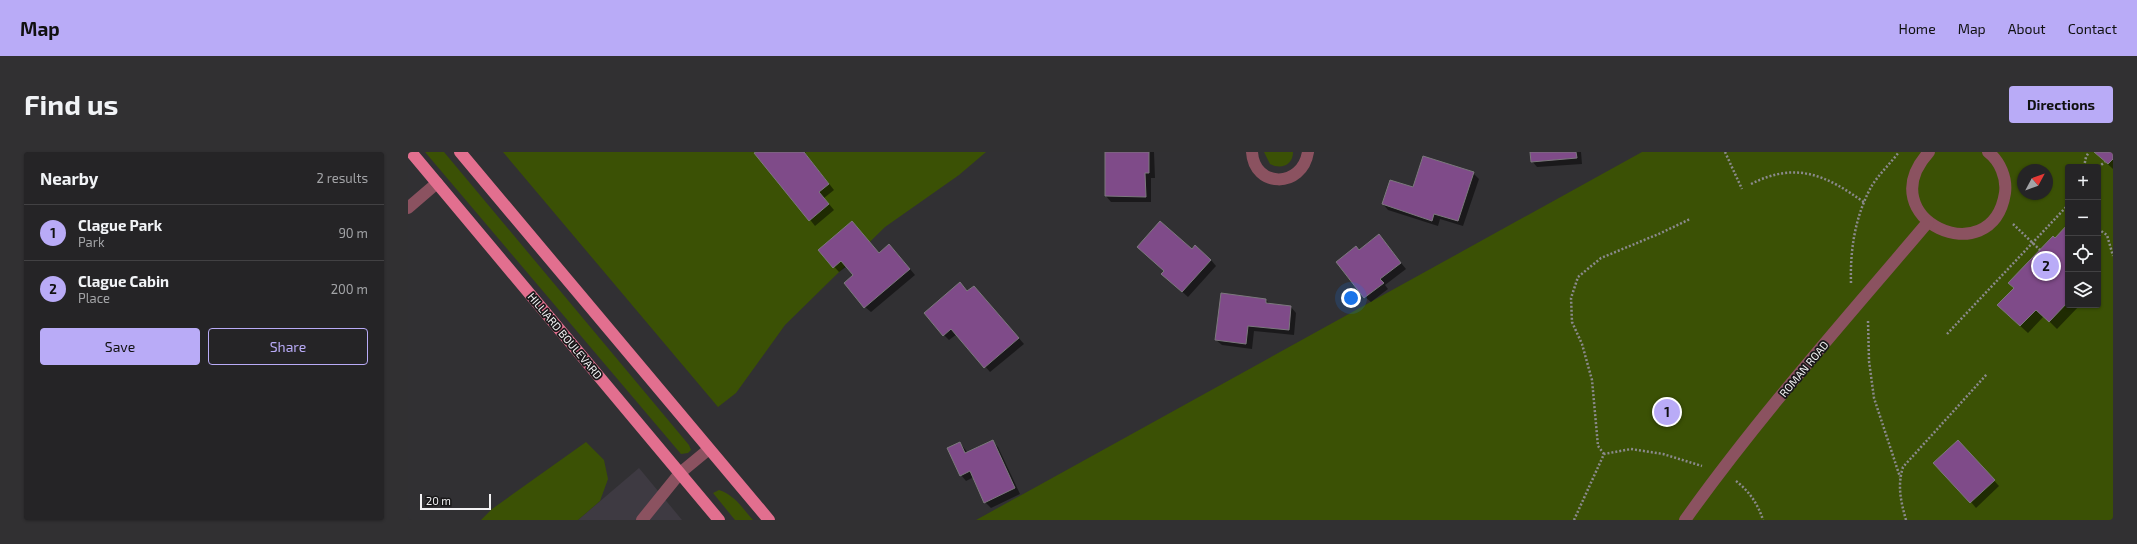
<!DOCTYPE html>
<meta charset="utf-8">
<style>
body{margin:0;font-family:"Exo 2",sans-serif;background:#313032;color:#f1f3f6}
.controls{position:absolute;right:12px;top:12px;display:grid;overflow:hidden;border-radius:4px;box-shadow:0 1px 3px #0004}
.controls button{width:36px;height:36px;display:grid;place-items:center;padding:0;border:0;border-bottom:1px solid #424143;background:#252426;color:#f1f3f6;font:20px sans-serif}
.compass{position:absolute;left:1609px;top:12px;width:36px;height:36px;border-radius:50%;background:#252426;box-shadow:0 1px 3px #0004;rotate:49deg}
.scale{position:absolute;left:12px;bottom:10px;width:71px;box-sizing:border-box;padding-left:4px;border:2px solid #f3f2f4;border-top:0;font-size:11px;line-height:14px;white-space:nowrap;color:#f3f2f4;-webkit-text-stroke:3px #191819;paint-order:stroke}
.you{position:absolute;left:943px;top:146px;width:14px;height:14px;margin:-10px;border:3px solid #fff;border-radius:50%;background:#1a73e8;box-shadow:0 0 0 6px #1a73e833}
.badge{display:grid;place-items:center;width:26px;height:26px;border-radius:50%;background:#b9abf7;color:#111;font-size:13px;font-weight:700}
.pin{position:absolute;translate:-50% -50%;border:2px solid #fff;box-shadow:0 1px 4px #0006}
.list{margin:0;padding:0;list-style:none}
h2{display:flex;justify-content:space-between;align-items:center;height:52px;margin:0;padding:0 16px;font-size:17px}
h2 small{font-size:13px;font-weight:400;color:#a3a4a7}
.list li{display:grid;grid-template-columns:26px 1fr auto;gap:12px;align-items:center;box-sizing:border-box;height:56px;padding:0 16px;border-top:1px solid #424143}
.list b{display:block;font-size:15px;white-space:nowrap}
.list p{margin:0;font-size:13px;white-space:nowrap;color:#a3a4a7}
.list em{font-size:13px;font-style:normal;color:#a3a4a7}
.actions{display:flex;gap:8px;padding:12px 16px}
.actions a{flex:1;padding:9px 0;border:1px solid #b9abf7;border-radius:4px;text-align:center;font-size:14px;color:#b9abf7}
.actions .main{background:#b9abf7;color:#111}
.icon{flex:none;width:22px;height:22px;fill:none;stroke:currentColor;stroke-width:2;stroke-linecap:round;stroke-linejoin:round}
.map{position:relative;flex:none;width:1705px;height:368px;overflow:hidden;border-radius:4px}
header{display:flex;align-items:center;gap:24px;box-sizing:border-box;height:56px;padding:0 20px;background:#b9abf7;color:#111}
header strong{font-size:19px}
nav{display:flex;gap:22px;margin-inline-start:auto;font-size:14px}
.intro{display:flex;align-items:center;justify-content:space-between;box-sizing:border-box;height:96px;padding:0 24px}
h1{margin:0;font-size:28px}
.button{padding:10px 18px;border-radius:4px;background:#b9abf7;color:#111;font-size:14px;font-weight:700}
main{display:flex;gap:24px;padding:0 24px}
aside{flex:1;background:#252426;border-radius:4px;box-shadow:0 1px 3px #0004}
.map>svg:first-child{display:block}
.built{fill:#3e3a42}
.green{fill:#3b5105;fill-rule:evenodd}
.shadow{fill:#0007}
.building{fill:#7f4b89;stroke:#7c797d}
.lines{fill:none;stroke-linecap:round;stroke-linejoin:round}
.path{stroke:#8b8a8d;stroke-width:2.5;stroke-dasharray:2 2;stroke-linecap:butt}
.minor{stroke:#8b5260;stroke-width:12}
.major{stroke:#e26f8f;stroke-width:12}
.labels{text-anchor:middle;stroke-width:3.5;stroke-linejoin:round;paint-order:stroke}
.street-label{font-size:11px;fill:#f3f2f4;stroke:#191819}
</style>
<header>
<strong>Map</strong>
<nav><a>Home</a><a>Map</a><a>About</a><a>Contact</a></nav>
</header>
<div class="intro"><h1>Find us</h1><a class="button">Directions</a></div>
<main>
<aside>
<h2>Nearby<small>2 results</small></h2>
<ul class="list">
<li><span class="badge">1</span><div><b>Clague Park</b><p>Park</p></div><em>90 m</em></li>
<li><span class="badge">2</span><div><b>Clague Cabin</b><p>Place</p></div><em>200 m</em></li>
</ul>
<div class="actions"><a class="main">Save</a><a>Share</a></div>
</aside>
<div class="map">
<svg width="1705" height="368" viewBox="0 0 1705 368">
<rect width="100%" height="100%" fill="#313033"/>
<polygon class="built" points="231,316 274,368 170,368"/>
<g class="green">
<polygon points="17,0 36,0 281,293 283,298 280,301 273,302"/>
<polygon points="95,0 578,0 551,23 477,75 377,173 328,241 310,255"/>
<path d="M856,0h29c0,13 -12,18 -23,12z"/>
<path d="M1234,0h471v368h-1137zM1660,15h30v138h-30zM1615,18h24v24h-24z"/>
<polygon points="178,290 196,308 200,327 192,349 170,368 73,368 84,357"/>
<path d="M311,338c16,5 23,18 34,30h-18l-22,-27z"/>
</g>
<g class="shadow">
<polygon points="349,0 398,0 397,1 426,38 416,46 426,58 407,74"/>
<polygon points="698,0 746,0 747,26 743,26 743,50 703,50 698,44"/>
<polygon points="1123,0 1173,0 1174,12 1129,15 1124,9"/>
<polygon points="1687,0 1705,0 1705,17"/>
<polygon points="1065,21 1071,27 1055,74 1032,67 1030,74 980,58 975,52"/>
<polygon points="1660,74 1660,153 1672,153 1649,177 1636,164 1620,181 1598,161 1607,136"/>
<polygon points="971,84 998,117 977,133 980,137 963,150 957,145 951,99"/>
<polygon points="411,98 471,102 487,99 507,123 463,160 457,155 447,124 439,114 431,120"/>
<polygon points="784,98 803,108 808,114 780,145 760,127"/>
<polygon points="560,140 572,141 616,192 582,220 549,182 541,188 536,183"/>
<polygon points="858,148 863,153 883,155 888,161 886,183 846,179 844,197 814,193 808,188"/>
<polygon points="584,289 590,295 612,342 583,356 577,350 566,325 558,329 553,323 552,291 560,301"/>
<polygon points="1555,295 1591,334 1568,356 1563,350"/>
</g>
<g class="building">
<polygon points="348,0 396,0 421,32 411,40 421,52 401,69 346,1"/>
<polygon points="697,0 741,0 741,21 737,21 738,45 697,44"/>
<polygon points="1122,0 1168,0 1169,6 1123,10"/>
<polygon points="1686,0 1705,0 1705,7 1700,12"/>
<polygon points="1015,4 1066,20 1050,69 1026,62 1024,69 974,52 982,28 1005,35"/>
<polygon points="444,69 471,101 481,92 502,117 456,156 436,131 445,123 433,109 425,116 410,98"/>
<polygon points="752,69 784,97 787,93 803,108 774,140 753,122 756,119 729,95"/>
<polygon points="1660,72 1660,150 1641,170 1628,158 1612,174 1589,153 1606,136 1600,131 1645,84 1647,86"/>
<polygon points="971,82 993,111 972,127 976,131 956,146 928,110 948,94 951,98"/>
<polygon points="552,130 559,139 566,134 611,186 576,216 543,177 535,184 516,161"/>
<polygon points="813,141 858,147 858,151 883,154 881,178 840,174 838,192 807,188"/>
<polygon points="585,288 607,336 576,351 562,319 552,324 539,296 552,290 557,301"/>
<polygon points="1550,288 1587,328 1562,351 1525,311"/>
</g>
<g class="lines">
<g class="path">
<polyline points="1317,0 1334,37"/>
<polyline points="1676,15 1678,5 1681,0"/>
<polyline points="1690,15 1697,10"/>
<path d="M1343,32c45,-23 75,-9 114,19"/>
<polyline points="1605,72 1632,98"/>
<polyline points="1690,77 1699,83 1705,104"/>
<path d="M1443,131c-1,-33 4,-65 19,-94 7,-13 20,-25 29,-37"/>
<polyline points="1460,169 1461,209 1466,246 1492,325"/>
<polyline points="1539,182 1660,53"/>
<polyline points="1196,302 1190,294 1184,228 1174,192 1164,170 1163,146 1170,125 1193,106 1253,81 1282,67"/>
<path d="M1328,329c13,10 22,23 27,39"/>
<polyline points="1166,368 1196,302 1223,297 1255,302 1294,314"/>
<path d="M1498,368c-5,-18 -9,-34 -3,-53l84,-93"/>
</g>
<g class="minor">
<path d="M844,0c2,36 50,37 56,0"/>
<path d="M1521,0c-61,67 63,123 76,41 2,-15 -5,-32 -17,-41"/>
<polyline points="0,56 29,31"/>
<polyline points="234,368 272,321 301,297"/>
<path d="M1277,368c74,-104 160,-200 243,-298"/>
</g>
<g class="major">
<polyline points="3,0 311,368"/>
<polyline points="52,0 361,368"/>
</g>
</g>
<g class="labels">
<g class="street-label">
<text transform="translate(157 184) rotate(50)" y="4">HILLIARD BOULEVARD</text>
<text transform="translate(1396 217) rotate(-50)" y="4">ROMAN ROAD</text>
</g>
</g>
</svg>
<div class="controls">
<button>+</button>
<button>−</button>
<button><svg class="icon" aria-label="locate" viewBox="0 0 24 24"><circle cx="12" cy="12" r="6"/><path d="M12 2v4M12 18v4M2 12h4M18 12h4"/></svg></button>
<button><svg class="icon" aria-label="layers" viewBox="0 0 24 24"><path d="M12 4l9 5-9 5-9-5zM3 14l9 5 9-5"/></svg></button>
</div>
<svg class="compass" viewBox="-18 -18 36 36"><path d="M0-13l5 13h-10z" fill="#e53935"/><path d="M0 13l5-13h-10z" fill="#a3a4a7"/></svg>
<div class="scale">20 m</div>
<div class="you"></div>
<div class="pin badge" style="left:1259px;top:260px">1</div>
<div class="pin badge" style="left:1638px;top:114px">2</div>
</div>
</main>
